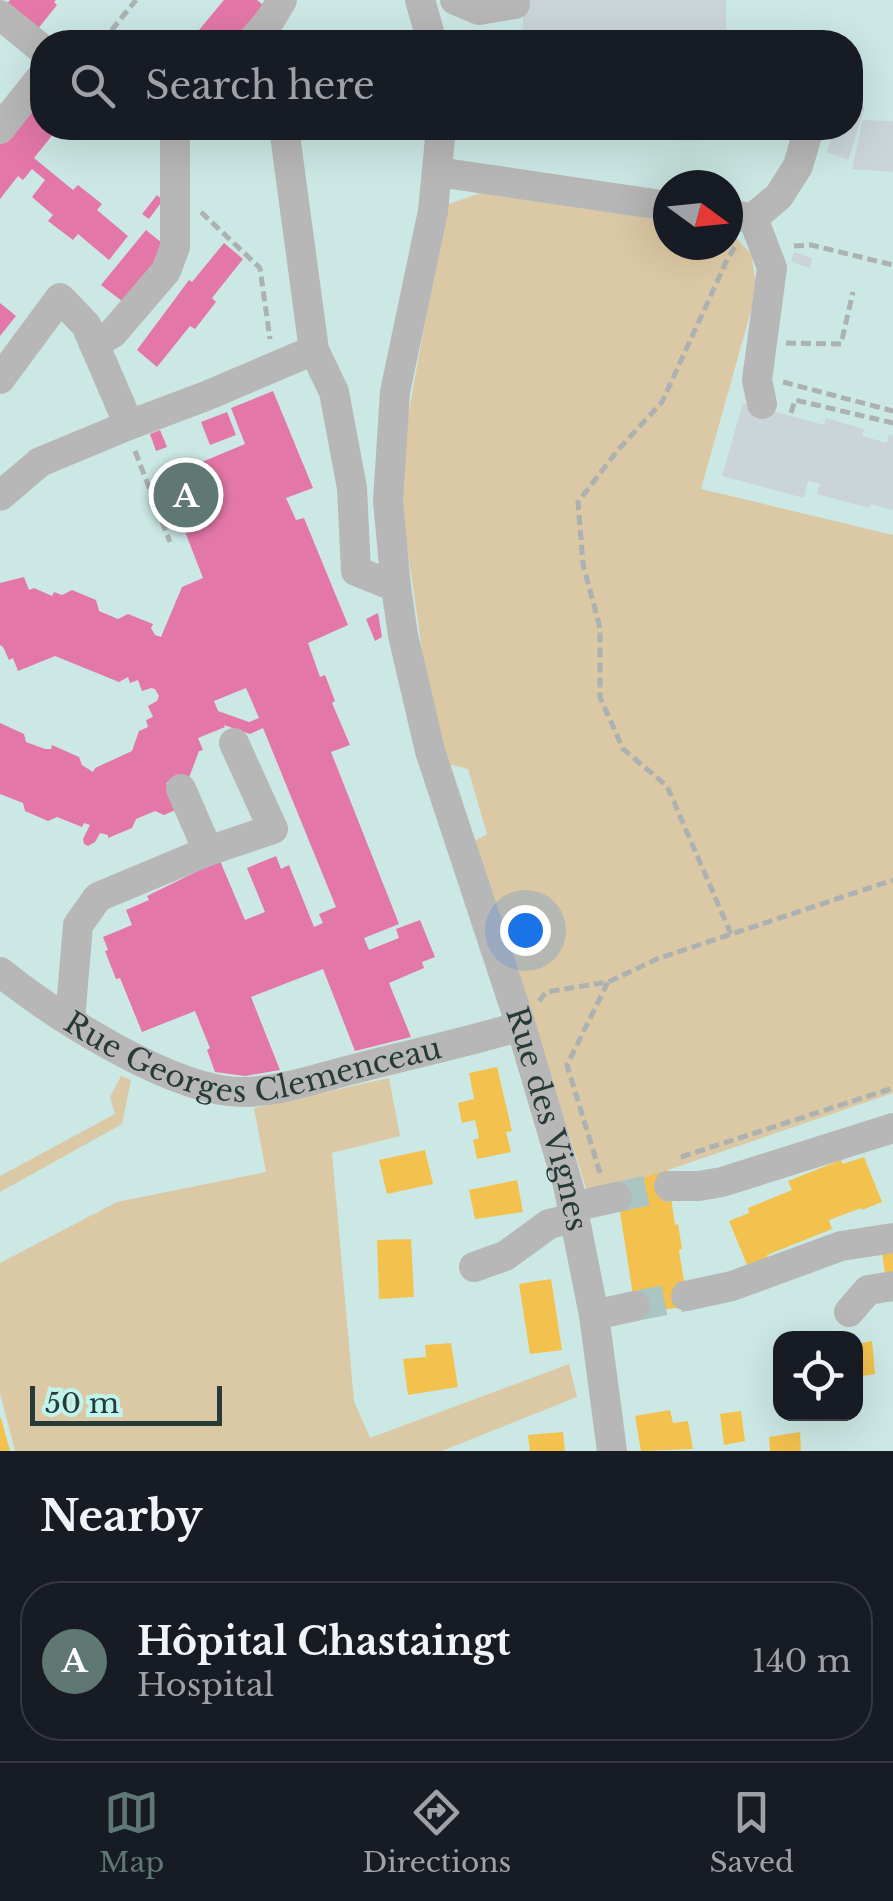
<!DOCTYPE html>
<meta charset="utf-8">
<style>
body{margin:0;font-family:"Libre Baskerville",serif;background:#20242c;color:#f1f3f6}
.controls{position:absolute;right:30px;bottom:30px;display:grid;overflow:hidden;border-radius:20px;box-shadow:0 10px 40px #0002}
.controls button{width:90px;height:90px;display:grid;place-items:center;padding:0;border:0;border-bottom:2px solid #363941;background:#171b24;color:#f1f3f6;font:50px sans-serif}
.compass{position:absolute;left:653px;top:170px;width:90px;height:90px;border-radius:50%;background:#171b24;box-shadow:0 10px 40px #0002;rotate:105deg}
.scale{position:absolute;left:30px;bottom:25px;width:192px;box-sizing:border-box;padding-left:10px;border:5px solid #263b38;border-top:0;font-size:28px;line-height:35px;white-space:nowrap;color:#263b38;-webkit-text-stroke:8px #c0f4ec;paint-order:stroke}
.you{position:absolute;left:525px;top:930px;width:35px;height:35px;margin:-25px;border:8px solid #fff;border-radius:50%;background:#1a73e8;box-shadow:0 0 0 15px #1a73e833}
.badge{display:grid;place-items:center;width:65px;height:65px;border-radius:50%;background:#607874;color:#fff;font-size:32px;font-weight:700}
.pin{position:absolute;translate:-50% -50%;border:5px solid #fff;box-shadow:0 2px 10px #0006}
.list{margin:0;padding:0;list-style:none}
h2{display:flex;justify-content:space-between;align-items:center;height:130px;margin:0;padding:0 40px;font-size:42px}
h2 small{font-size:32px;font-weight:400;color:#9ea1a6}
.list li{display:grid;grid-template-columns:65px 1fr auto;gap:30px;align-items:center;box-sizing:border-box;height:160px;margin:0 20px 20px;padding:0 20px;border:2px solid #363941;border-radius:40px}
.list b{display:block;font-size:38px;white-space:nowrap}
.list p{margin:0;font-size:32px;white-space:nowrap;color:#9ea1a6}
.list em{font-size:32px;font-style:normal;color:#9ea1a6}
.icon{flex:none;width:55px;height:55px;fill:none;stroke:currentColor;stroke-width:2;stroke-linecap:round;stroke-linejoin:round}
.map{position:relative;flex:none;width:893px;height:1451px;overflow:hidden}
.search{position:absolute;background:#171b24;box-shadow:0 10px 40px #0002;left:30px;right:30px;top:30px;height:110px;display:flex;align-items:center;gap:25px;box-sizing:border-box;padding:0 35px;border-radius:40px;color:#9ea1a6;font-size:38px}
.sheet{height:310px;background:#171b24}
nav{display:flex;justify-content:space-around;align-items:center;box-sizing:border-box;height:140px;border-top:2px solid #363941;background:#171b24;font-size:28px;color:#9ea1a6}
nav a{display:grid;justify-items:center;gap:5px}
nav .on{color:#607874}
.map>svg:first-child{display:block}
.green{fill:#dbc8a5}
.homes{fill:#f2c14e}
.health{fill:#e377a8;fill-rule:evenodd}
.building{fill:#cad4d9}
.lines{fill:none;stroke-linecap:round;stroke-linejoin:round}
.minor-tunnel{stroke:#abc5c2;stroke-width:30;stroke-dasharray:30 15;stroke-linecap:butt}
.path{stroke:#acb2b1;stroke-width:5;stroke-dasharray:10 5;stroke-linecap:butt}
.minor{stroke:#b8b7b7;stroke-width:30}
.labels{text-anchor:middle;stroke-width:10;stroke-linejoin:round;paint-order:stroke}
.street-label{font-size:30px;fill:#263b38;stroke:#c0f4ec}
</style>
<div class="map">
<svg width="893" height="1451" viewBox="0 0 893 1451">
<rect width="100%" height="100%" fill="#cce8e4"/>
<g class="green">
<polygon points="481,193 668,221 668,245 728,245 729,230 751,254 757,289 701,489 893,535 893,1093 589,1197 475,841 487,834 468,769 448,764 430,705 402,511 402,450 446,205"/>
<polygon points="121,1076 131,1080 122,1124 0,1192 0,1176 115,1114 110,1097"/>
<polygon points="389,1078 400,1136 332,1153 354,1401 370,1438 569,1364 577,1397 442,1451 15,1451 0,1393 0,1263 117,1202 266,1172 254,1108"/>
</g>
<g class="homes">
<polygon points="497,1067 512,1131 506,1132 511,1152 477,1159 473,1140 479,1138 475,1120 462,1123 458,1103 474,1099 469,1073"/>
<polygon points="425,1150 433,1184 387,1194 379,1160"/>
<polygon points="864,1157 882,1202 862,1210 861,1208 829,1220 832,1229 767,1255 768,1259 748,1267 729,1221 749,1213 748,1208 792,1190 788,1181 841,1160 843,1164"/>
<polygon points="667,1170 675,1225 678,1224 682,1249 679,1250 688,1306 636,1314 616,1187"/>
<polygon points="517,1180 523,1212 475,1219 469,1190"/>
<polygon points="411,1239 414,1297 379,1299 377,1240"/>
<polygon points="893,1251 893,1273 885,1274 882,1252"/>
<polygon points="551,1279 562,1350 530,1354 519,1284"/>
<polygon points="872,1341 875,1374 856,1377 856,1344"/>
<polygon points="451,1343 458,1387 408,1395 403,1359 426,1357 425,1345"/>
<polygon points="670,1410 673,1423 688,1421 693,1449 641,1451 635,1416"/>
<polygon points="741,1411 745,1441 724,1445 720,1414"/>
<polygon points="0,1418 1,1418 10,1451 0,1451"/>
<polygon points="563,1432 565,1451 530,1451 528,1435"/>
<polygon points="800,1432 801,1451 770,1451 769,1437"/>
</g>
<g class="health">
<polygon points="10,0 56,0 54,2 57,5 37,30 5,6"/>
<polygon points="224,0 257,0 263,5 233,42 189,42"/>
<polygon points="42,94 42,128 58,128 34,158 73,190 78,185 102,204 97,210 128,236 109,260 78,234 73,240 48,221 53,215 32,197 45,180 32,169 23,180 18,176 0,199 0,133"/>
<polygon points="157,195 163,200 149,219 142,214"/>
<polygon points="146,230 167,247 122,301 101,285"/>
<polygon points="224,243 243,259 212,298 216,302 195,329 190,326 157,367 137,350 189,280 192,282"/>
<polygon points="0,303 16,316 0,336"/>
<path d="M273,391l40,97 -27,10 10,22 8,-2 44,107 -40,18 12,34 5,-2 10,26 -3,2 18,42 -19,7 68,172 -35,14 5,12 30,-12 -3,-9 24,-9 15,37 -13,5 2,6 -35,15 22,54 -56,14 -32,-82 -72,28 29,73 -35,6 -30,-4 -8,-22 3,-2 -15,-37 -53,21 -22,-54 -4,1 -11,-28 3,-1 -5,-13 29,-12 -6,-15 23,-10 -2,-4 57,-28 -33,-87 -5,2 10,27 -12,5 -9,-4 -19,8 -4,9 -24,10v-3l-8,-2 -5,9 -7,4 -4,-2 -1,-5 7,-14 -6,-2 -2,4 -25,-10 -9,4 -23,-10 -2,-8 -23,-9v-71l24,11 2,8 19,7h6l1,-4 27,12 3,8 11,7 2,-4 37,-17 7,-20 9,-4 -2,-7 7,-3 -5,-11 9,-5 2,-5 -4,-7 -4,-1 -9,3 -4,-11 -8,3 -2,-6 -9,5 -64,-26 -37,15 -5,-13 -4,2 -6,-13 -3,-2v-62l24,-6 5,13 5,-2 18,8 2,-4 8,3 10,-5 24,10 3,11 19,8 10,-5 25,10 -2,4 4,7 6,2 21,-50 21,-9 -24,-62 -3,1 -15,-38 84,-35 -14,-36zM246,688l13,30 -10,4 -31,-11 -4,-10zM224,725l26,9 13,-6 73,179 -17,7 4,9 -9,4 -25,-62 -8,4 -5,-13 -29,12 18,44 -20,8 -58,-137 12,-32 4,-1 -5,-12 27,-11z"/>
<polygon points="227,412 236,435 210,445 201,422"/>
<polygon points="160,430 167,447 156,451 150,434"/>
<polygon points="378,613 382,637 375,641 366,619"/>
</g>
<g class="building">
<rect x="523" y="0" width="203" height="42"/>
<polygon points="850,102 865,107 848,160 827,152 834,128 850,128"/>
<polygon points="863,120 893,121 893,172 852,169"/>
<polygon points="794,252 812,258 810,268 791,262"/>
<polygon points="743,403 824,425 826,418 864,429 862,436 887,443 889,434 893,435 893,510 870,504 869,508 817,494 820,484 808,481 804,498 722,476"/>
</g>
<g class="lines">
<g class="minor-tunnel">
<polyline points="617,1197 669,1186"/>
<polyline points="635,1306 686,1296"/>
</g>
<g class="path">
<polyline points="102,42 136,0"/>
<polyline points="201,212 260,268 270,339"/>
<polyline points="794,246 811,245 893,265"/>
<polyline points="786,343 841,344 853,292"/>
<polyline points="783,382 893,411"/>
<polyline points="791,413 795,400 893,423"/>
<polyline points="135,451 170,542"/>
<polyline points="731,934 667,786 623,749 600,697 600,628 583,564 578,502 618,450 662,402 727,260 736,245"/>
<polyline points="539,1001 546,992 608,982 657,959 893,880"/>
<polyline points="681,1157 893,1088"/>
<polyline points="600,1173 567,1065 608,982"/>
</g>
<g class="minor">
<polyline points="420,0 432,42"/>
<polyline points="455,0 479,10 515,4"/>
<polyline points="0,15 42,49"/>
<polyline points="251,42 270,20 282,0"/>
<polyline points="284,128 314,350 334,392 352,488 356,571 396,587"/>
<path id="s1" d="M441,128l-8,83 -38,181 -7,109 8,86 7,48 27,116 91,275 47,159 26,130 18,136"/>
<polyline points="0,129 42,76"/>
<polyline points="438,172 668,206"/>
<polyline points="728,215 753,218 779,196 798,166 809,128"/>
<polyline points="753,218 772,268 757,380 762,404"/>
<polyline points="94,344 113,333 166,271 175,247 175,132 179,128"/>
<polyline points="0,379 60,298 86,325 129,425"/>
<polyline points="0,496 40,462 129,425 206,396 314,350"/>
<polyline points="208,851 273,829 234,743"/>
<path id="s2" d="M0,972c54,43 175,122 245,120 38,-1 76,-15 113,-24 54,-14 110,-26 163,-42"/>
<polyline points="70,1020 78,925 98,897 208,851 181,789"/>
<polyline points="669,1186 699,1186 722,1182 893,1128"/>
<polyline points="572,1207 617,1197"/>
<polyline points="474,1267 505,1256 549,1224 574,1218"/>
<polyline points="686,1296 732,1286 841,1246 893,1238"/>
<polyline points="849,1312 868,1290 893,1286"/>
<polyline points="594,1315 635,1306"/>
</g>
</g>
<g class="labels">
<g class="street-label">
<text dy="10" stroke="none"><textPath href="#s2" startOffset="280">Rue Georges Clemenceau</textPath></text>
<text dy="10" stroke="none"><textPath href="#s1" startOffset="1018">Rue des Vignes</textPath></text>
</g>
</g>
</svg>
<div class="controls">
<button><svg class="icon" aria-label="locate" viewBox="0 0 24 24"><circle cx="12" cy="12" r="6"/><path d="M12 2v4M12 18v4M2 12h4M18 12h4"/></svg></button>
</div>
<svg class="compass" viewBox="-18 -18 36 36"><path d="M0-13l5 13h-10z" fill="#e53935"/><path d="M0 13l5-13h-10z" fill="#9ea1a6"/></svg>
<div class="scale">50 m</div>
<div class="you"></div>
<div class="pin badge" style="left:186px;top:495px">A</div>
<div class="search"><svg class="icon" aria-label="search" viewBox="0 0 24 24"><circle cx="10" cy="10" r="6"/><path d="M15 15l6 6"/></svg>Search here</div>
</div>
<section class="sheet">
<h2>Nearby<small></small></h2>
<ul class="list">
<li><span class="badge">A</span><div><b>Hôpital Chastaingt</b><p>Hospital</p></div><em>140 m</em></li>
</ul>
</section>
<nav>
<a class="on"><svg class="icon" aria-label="map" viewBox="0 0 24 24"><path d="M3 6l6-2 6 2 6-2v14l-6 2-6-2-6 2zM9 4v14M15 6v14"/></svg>Map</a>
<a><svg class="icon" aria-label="directions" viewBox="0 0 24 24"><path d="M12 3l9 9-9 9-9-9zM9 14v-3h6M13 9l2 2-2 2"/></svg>Directions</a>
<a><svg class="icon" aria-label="saved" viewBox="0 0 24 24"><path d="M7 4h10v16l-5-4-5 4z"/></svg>Saved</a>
</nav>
